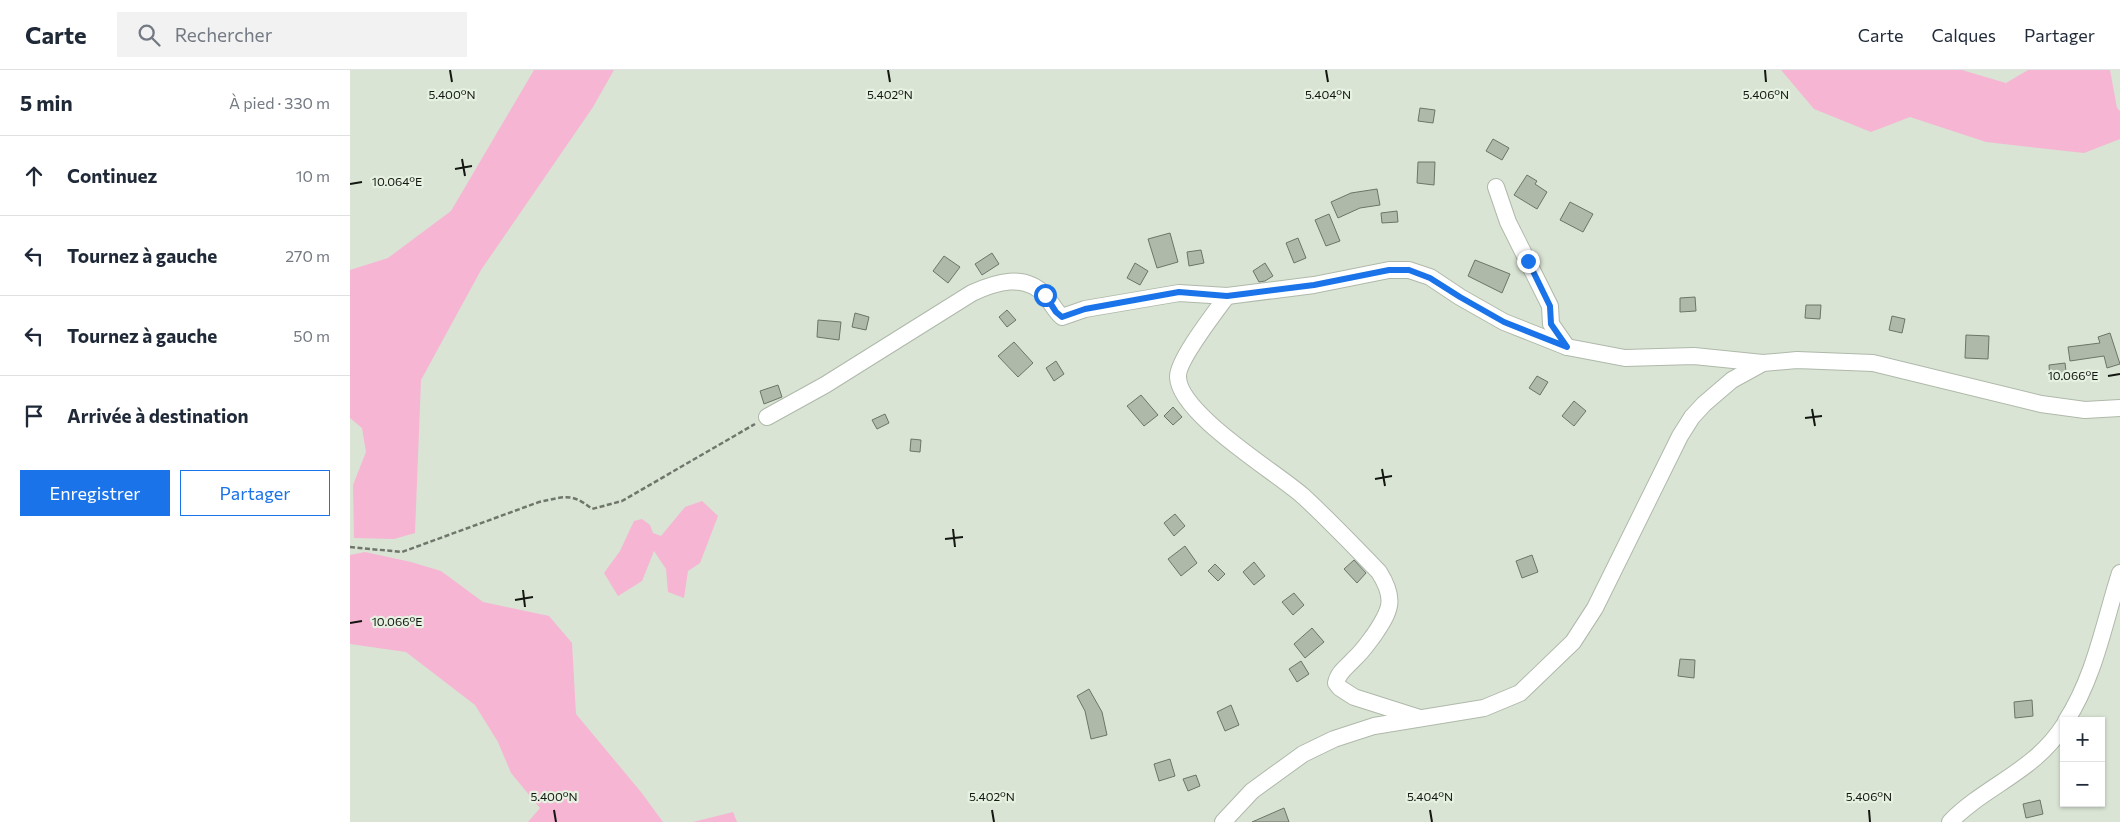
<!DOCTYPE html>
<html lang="fr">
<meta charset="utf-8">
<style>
body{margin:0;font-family:Commissioner,sans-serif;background:#f2f2f3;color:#1f2937}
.controls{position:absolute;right:15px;bottom:15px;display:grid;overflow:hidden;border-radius:0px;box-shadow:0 1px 4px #0004}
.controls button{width:45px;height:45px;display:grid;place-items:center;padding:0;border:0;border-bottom:1px solid #e0e1e3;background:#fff;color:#1f2937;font:25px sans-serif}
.stop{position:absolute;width:15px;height:15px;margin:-11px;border:4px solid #1a73e8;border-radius:50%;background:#fff}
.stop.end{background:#1a73e8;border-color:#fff;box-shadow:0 1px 5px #0008}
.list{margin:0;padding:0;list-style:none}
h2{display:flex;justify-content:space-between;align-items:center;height:65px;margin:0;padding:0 20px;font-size:21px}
h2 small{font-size:16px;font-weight:400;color:#747a83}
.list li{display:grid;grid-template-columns:32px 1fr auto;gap:15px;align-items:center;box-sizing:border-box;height:80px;padding:0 20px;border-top:1px solid #e0e1e3}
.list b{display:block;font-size:19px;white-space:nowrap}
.list em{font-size:16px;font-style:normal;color:#747a83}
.actions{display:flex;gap:10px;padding:15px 20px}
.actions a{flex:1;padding:11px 0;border:1px solid #1a73e8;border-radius:0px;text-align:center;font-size:18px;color:#1a73e8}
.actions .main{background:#1a73e8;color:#fff}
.icon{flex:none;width:28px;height:28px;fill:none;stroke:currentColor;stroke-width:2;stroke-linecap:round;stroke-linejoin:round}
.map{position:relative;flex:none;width:1770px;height:752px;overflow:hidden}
header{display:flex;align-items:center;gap:30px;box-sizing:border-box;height:70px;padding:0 25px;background:#fff;border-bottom:1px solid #e0e1e3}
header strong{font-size:24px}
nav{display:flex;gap:28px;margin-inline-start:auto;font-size:18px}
.search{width:350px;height:45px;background:#f2f2f3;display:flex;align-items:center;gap:12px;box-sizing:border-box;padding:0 18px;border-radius:0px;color:#747a83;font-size:19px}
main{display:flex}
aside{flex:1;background:#fff}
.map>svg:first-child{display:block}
.green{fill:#f6b5d3}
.building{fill:#aeb9a9;stroke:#6c7668}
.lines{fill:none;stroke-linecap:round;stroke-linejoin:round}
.minor-casing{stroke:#afb9aa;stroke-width:18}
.path{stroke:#70766c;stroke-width:2.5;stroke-dasharray:5 2.5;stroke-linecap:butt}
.minor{stroke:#fff;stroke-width:16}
.route{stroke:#1a73e8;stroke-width:6}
.ticks{fill:none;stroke:#131611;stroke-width:2}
.ticks-label{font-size:12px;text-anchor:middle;fill:#131611;stroke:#e6f1e1;stroke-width:4.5;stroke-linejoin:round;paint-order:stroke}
</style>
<header>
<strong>Carte</strong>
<div class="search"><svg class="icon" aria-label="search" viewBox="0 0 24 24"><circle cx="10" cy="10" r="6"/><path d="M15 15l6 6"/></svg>Rechercher</div>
<nav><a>Carte</a><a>Calques</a><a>Partager</a></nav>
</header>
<main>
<aside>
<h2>5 min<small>À pied · 330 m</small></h2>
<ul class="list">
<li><svg class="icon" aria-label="ahead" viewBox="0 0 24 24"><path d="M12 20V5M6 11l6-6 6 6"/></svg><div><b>Continuez</b></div><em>10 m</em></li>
<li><svg class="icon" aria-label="left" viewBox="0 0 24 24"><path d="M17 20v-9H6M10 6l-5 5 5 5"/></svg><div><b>Tournez à gauche</b></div><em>270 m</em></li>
<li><svg class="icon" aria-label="left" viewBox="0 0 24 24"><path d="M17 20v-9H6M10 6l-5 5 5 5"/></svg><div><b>Tournez à gauche</b></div><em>50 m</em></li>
<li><svg class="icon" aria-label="arrive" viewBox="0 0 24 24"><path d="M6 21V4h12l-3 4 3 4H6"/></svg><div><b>Arrivée à destination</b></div></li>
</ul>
<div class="actions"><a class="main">Enregistrer</a><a>Partager</a></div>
</aside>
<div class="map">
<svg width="1770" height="752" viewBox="0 0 1770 752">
<rect width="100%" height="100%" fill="#d9e4d4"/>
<g class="green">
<polygon points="184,0 264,0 243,37 131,200 71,310 65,463 44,469 4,468 3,415 16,382 12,358 0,348 0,200 38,188 101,141"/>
<polygon points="1431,0 1612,0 1656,13 1678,0 1760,0 1767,38 1770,41 1770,69 1734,83 1636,72 1560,47 1521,62 1464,39"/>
<polygon points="352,431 368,446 350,493 338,501 334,528 318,522 316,499 304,481 292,511 268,526 254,503 270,481 284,451 292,449 300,455 303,463 311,466 335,437"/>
<polygon points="15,482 61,492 91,501 133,532 199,546 222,573 226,644 291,722 313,752 178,752 190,738 161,703 148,672 125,635 56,582 0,574 0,485"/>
<polygon points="383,742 387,752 343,752"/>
</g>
<g class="building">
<polygon points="1070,38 1085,40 1083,53 1068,51"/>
<polygon points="1143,69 1159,78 1152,90 1136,81"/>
<polygon points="1068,92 1085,92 1084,115 1067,113"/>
<polygon points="1177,105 1187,111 1185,114 1197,122 1187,139 1164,125"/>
<polygon points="1027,119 1030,135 1010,138 988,148 981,132 1001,123"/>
<polygon points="1220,132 1243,144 1233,162 1210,150"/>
<polygon points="1047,141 1048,152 1032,153 1031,143"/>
<polygon points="979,144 990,171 976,176 965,150"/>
<polygon points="820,163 828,192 807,198 798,169"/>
<polygon points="948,168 956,188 944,193 936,173"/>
<polygon points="851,180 854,193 839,196 837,182"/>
<polygon points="642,183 649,194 632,205 625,194"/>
<polygon points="594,186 610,197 598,213 583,201"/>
<polygon points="1125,190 1160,204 1152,223 1118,206"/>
<polygon points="785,193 798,201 790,215 777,208"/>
<polygon points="915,193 923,206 915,211 909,212 903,201"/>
<polygon points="1345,227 1346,241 1330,242 1330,228"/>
<polygon points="1456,235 1471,235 1470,249 1455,248"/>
<polygon points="657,240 666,250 657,257 649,247"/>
<polygon points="505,243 519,247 516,260 502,257"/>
<polygon points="1542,246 1555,249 1552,263 1539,260"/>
<polygon points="468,250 491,252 489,270 467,267"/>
<polygon points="1760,263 1770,294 1757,298 1754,286 1720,291 1718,277 1750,273 1748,267"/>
<polygon points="1616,265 1639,266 1638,289 1615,288"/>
<polygon points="664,272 683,293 668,307 648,286"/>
<polygon points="706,291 714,304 704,311 696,298"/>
<polygon points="1715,293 1717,309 1700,311 1699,295"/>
<polygon points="1187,306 1198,312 1190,325 1179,318"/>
<polygon points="428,315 432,327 414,334 410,321"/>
<polygon points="791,325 808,345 794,356 777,336"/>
<polygon points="1224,331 1236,341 1224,356 1212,346"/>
<polygon points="823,337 832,347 823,355 814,346"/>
<polygon points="535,344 539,353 527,359 522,350"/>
<polygon points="561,369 571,370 570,382 560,381"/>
<polygon points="825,444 835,456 824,466 814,453"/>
<polygon points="835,476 847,493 831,506 818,489"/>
<polygon points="1182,485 1188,502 1172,508 1166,491"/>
<polygon points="1004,490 1016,503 1007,513 994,499"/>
<polygon points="904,492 915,506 904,515 893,502"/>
<polygon points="865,494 875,504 868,511 858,501"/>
<polygon points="944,523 954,535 943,545 932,532"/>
<polygon points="962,558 974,572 955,588 944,574"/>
<polygon points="1330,589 1345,590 1344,608 1328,606"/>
<polygon points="951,591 959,604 947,612 939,599"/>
<polygon points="739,619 752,642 757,665 741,669 735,641 727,626"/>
<polygon points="1682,630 1683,646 1665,648 1664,632"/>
<polygon points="881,635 889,655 875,661 867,642"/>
<polygon points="820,689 825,706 809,711 804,694"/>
<polygon points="846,705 850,716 838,721 833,709"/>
<polygon points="1690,730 1693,744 1676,748 1673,734"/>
<polygon points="934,738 939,752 902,752"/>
</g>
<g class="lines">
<g class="minor-casing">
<g id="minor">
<polyline points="1146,117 1158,152 1200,236 1201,254 1217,277"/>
<path d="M877,226c-11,15 -50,65 -49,81 1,37 98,95 125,119 26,24 51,50 76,76 17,27 12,38 -5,63 -6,8 -12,17 -20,24 -7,8 -16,13 -18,24l4,5 14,9 66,21"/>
<path d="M417,347l58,-32 147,-92c24,-11 52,-20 73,2 6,7 10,16 17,22l23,-8 94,-16 48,3 87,-11 75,-15h20l21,7 30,20 44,25 63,25 58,11 69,-2 69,7"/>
<path d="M1716,651c29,-45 38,-98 54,-148"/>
<polyline points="873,752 902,721 953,684 984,669 1024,656 1134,638 1170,623 1223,572 1245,538 1330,366 1342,347 1354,334 1382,310 1413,293 1447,290 1523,293 1691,334 1735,340 1770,338"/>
<path d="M1600,752c36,-37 84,-50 114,-97"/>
</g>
</g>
<path class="path" d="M0,477l52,5 137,-50c25,-5 32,-10 53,7l30,-8 133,-77"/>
<use href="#minor" class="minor"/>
</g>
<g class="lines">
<polyline class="route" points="695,225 706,242 712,247 735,239 829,222 877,226 893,224 964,215 1039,200 1059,200 1080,208 1110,227 1154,252 1217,277 1201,254 1200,236 1178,191"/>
</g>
<path class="ticks" d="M100,0l2,12M538,0l2,12M976,0l2,12M1415,0l1,12M112,89l3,17M105,99l17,-3M0,114l12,-2M1758,306l12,-2M1462,339l3,17M1455,348l17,-2M1032,399l3,17M1025,409l17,-3M603,459l2,18M595,469l18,-2M173,520l2,17M165,530l18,-3M0,553l12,-2M204,740l2,12M642,740l2,12M1080,740l2,12M1519,740l1,12"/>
<g class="ticks-label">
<text x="102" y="29">5.400°N</text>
<text x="540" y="29">5.402°N</text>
<text x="978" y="29">5.404°N</text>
<text x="1416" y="29">5.406°N</text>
<text x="47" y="116">10.064°E</text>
<text x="1723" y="310">10.066°E</text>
<text x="47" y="556">10.066°E</text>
<text x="204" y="731">5.400°N</text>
<text x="642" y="731">5.402°N</text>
<text x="1080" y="731">5.404°N</text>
<text x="1519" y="731">5.406°N</text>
</g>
</svg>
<div class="controls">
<button>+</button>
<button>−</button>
</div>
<div class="stop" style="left:695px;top:225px"></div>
<div class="stop end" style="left:1178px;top:191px"></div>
</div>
</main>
